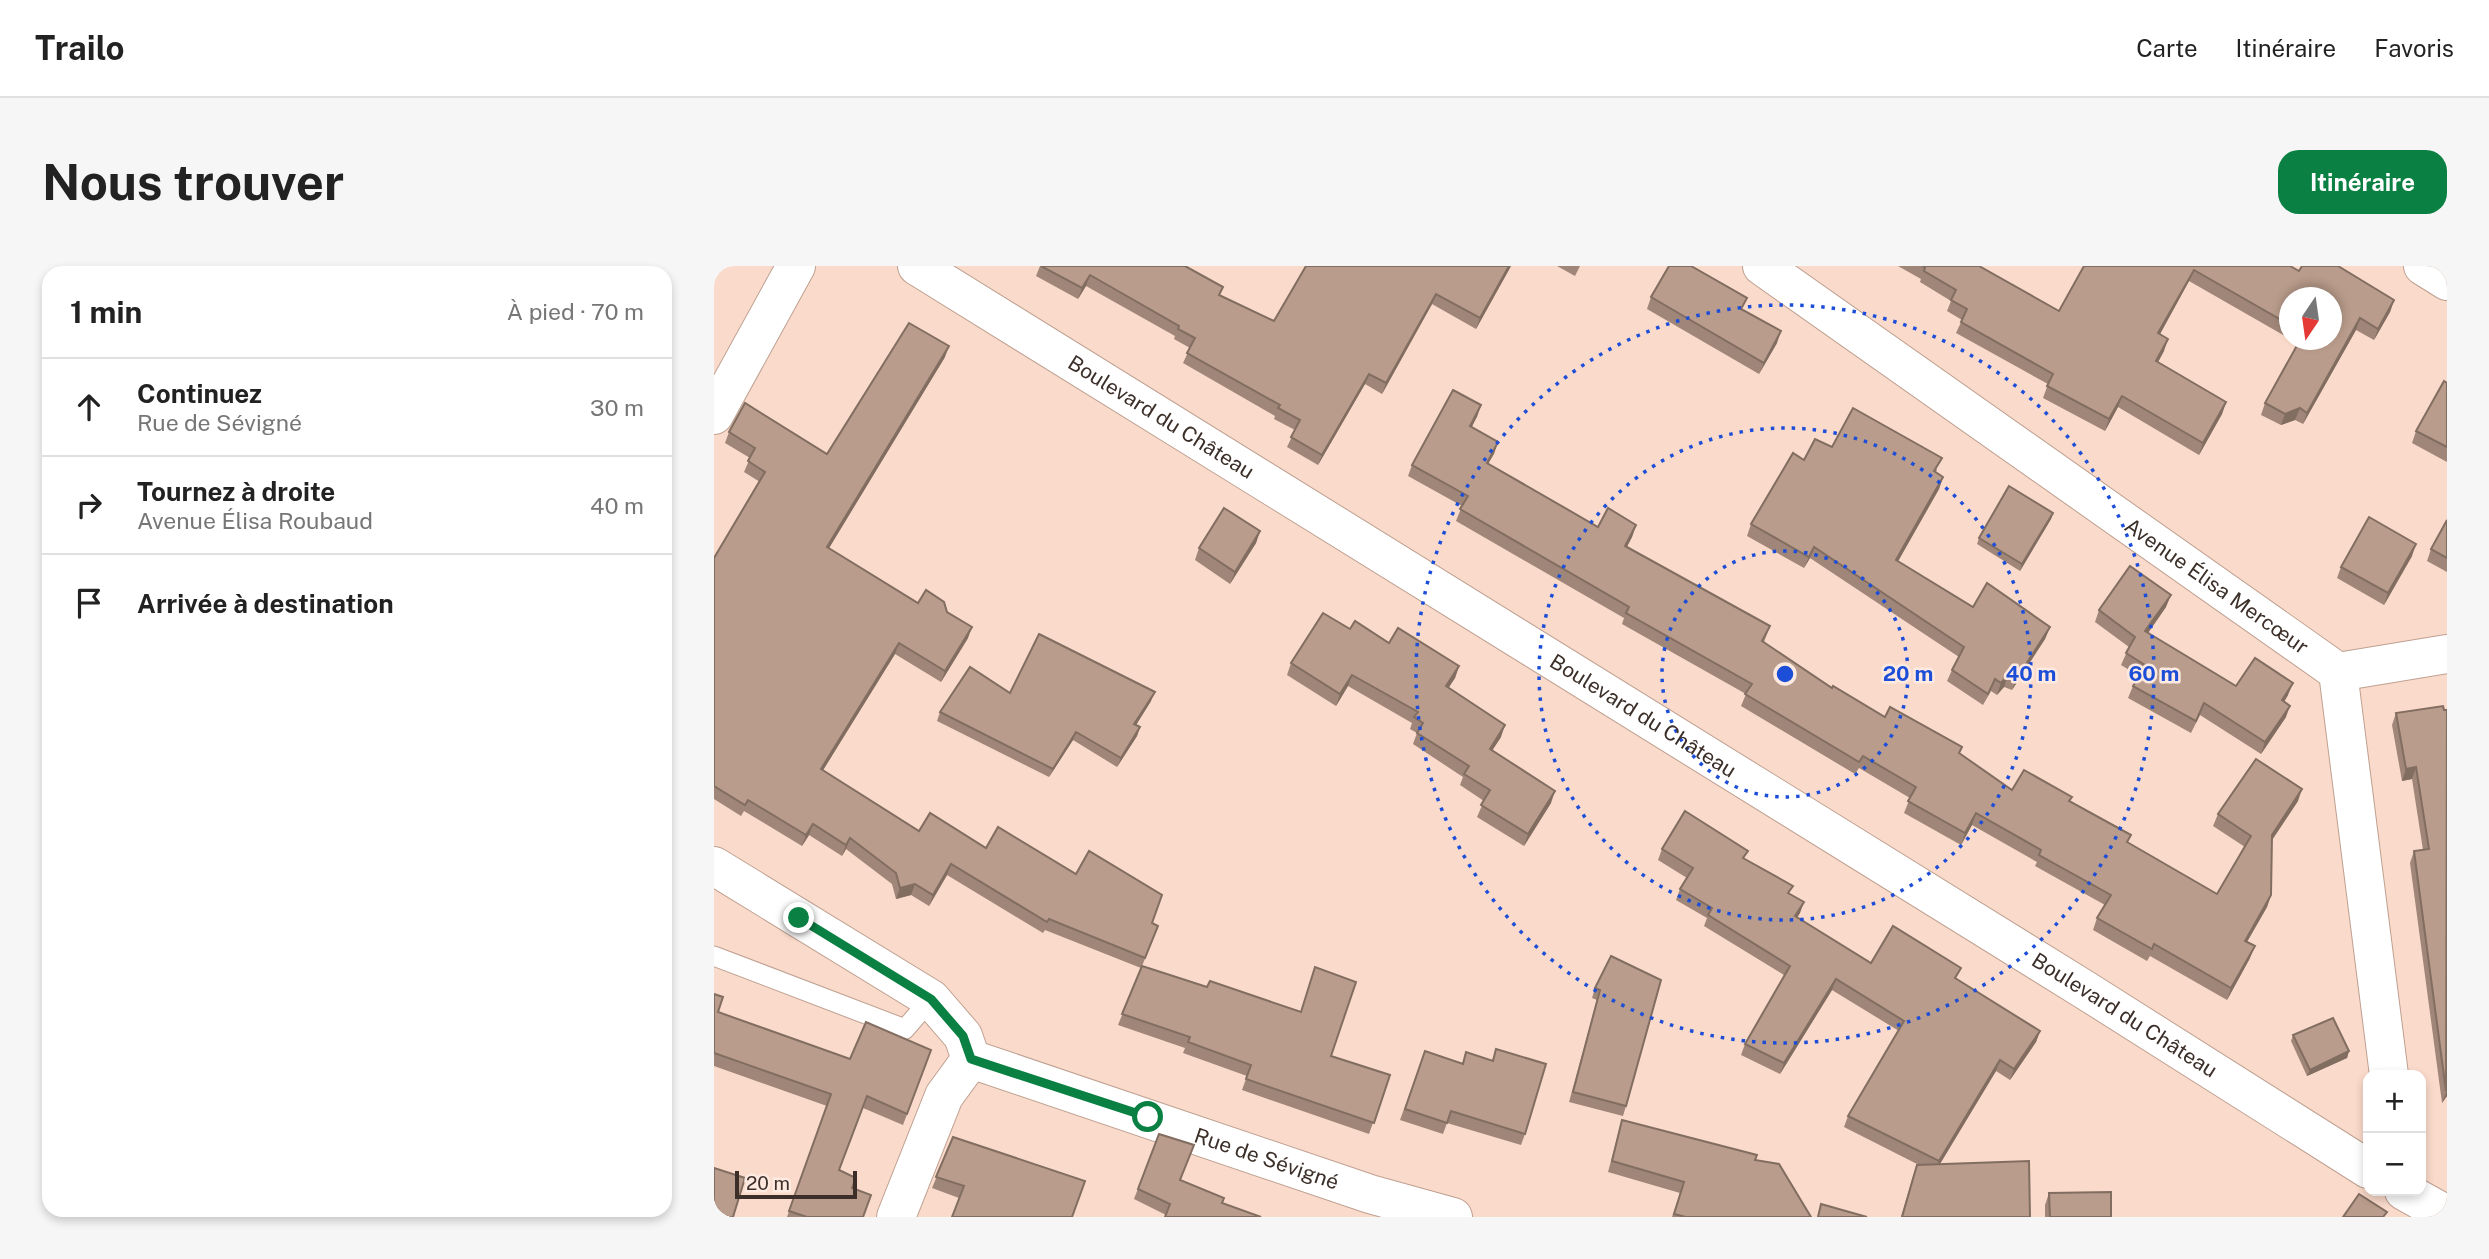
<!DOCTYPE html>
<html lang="fr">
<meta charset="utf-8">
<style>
body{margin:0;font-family:"Public Sans",sans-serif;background:#f6f6f6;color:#222}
.controls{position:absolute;right:21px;bottom:21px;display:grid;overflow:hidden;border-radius:14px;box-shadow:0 4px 10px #0003}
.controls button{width:63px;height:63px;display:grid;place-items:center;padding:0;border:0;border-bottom:2px solid #e0e0e0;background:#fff;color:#222;font:35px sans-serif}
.compass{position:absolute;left:1565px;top:21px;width:63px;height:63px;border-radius:50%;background:#fff;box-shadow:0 4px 10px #0003;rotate:193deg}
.scale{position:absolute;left:21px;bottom:18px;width:122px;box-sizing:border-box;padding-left:7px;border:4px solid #3c2f29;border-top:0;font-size:19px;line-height:24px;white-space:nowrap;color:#3c2f29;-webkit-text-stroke:5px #feeae0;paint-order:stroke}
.stop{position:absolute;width:21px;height:21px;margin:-16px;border:5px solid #0b8043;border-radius:50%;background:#fff}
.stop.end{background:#0b8043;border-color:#fff;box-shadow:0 2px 7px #0008}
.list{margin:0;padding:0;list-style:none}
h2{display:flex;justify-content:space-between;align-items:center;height:91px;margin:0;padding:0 28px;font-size:30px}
h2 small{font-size:23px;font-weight:400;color:#767676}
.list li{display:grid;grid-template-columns:46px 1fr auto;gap:21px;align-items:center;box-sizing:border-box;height:98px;padding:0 28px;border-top:2px solid #e0e0e0}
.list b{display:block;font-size:26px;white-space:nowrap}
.list p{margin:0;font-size:23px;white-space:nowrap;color:#767676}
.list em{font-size:23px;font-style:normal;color:#767676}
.icon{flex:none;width:38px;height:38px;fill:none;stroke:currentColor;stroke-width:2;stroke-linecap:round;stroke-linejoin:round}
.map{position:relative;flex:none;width:1733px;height:951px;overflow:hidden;border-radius:21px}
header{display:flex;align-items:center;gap:42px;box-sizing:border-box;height:98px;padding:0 35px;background:#fff;border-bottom:2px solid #e0e0e0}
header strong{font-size:33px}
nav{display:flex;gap:38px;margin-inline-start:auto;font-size:24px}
.intro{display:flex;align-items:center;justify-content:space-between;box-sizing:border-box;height:168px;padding:0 42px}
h1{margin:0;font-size:49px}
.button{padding:18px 32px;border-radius:21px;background:#0b8043;color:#fff;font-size:24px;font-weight:700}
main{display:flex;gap:42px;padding:0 42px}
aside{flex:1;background:#fff;border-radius:21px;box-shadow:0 4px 10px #0003}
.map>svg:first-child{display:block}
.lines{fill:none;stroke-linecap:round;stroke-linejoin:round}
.lane-casing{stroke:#bea091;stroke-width:21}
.street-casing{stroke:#bea091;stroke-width:40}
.secondary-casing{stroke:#bea091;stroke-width:40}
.lane{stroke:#fff;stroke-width:19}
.street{stroke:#fff;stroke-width:38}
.secondary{stroke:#fff;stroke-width:38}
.wall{fill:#9f8678}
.shaded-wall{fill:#826d61}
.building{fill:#b99c8b;stroke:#826d61;stroke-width:2}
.route{stroke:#0b8043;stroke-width:9}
.ring{fill:none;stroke:#1d4ed8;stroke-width:3.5;stroke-dasharray:3.5 7}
.labels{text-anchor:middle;stroke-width:5;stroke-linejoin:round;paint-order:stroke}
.street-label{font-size:21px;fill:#3c2f29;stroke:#feeae0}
.centre{fill:#1d4ed8;stroke:#feeae0;stroke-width:3.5}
.ring-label{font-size:21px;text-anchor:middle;font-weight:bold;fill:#1d4ed8;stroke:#feeae0;stroke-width:5;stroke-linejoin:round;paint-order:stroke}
</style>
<header>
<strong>Trailo</strong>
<nav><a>Carte</a><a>Itinéraire</a><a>Favoris</a></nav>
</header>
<div class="intro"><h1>Nous trouver</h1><a class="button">Itinéraire</a></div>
<main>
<aside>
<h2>1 min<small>À pied · 70 m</small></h2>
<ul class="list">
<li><svg class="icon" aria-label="ahead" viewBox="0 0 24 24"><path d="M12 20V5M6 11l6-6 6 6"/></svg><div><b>Continuez</b><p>Rue de Sévigné</p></div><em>30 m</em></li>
<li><svg class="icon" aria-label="right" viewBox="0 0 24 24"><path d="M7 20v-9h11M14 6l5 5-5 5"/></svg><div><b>Tournez à droite</b><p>Avenue Élisa Roubaud</p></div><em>40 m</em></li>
<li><svg class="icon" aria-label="arrive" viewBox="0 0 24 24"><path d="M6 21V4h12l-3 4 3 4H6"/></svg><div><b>Arrivée à destination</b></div></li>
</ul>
</aside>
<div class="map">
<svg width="1733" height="951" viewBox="0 0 1733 951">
<rect width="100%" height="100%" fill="#fadaca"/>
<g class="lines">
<g class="lane-casing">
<polyline id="lane" points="0,690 191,763 217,733"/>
</g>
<g class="street-casing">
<g id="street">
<path id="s1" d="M1048,0l576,406 51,403"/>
<polyline points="0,149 82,0"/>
<polyline points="1624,406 1733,388"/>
<polyline points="0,600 217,733 249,770 257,793"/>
<path id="s2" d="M182,951l48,-121 27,-37 399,135 83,23"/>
</g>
</g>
<g class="secondary-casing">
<g id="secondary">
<path id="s3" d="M203,0l1168,724 283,179"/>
<polyline points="1709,0 1733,15"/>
<polyline points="1690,925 1733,949"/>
</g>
</g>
<use href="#lane" class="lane"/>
<use href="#street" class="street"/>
<use href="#secondary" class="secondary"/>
</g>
<g class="wall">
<polygon points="326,0 471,0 506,30 560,55 592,0 797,0 762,63 718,38 668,128 651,118 604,199 573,181 581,164 560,153 561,150 469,97 476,82 460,73 461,70 372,20 364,33 322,10"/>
<polygon points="843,0 866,0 861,10"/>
<polygon points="1184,0 1265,0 1345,45 1370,0 1585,5 1680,34 1676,46 1660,74 1642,64 1589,158 1581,154 1567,159 1547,149 1551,137 1584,78 1577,74 1618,74 1576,32 1576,73 1475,15 1446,68 1450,85 1444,96 1512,136 1508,148 1485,189 1404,141 1391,165 1329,132 1334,118 1242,67 1248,54 1233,45 1237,35 1206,16 1207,13"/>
<polygon points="937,31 1028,44 1063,77 1045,108 933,43"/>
<polygon points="231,91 115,282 204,337 233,346 254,372 227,416 181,388 109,504 205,565 272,582 438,657 440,671 428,700 617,790 676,809 655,868 528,824 533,810 469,787 471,782 404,759 427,702 331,664 329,667 233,609 215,640 197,629 182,633 178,618 132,583 128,590 95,569 88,580 30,545 27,550 0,533 0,292 46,216 30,206 36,192 11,177 15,166 113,188"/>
<polygon points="1733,117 1733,196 1698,177 1702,165"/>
<polygon points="767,139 758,161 784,176 774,198 884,261 922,259 918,271 913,281 1056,360 1050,376 1118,422 1171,451 1248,481 1245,488 1298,524 1358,531 1356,536 1414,577 1503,628 1531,581 1499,560 1504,548 1584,535 1558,574 1557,629 1553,641 1533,676 1536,692 1513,734 1436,690 1433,695 1379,664 1383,652 1391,639 1321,600 1323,596 1258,559 1247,579 1190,547 1196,532 1145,502 1141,508 1027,440 1032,428 908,358 910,352 742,255 748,240 694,210 698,199"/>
<polygon points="1118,181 1223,203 1222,206 1229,211 1225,223 1184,295 1259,341 1336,361 1331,373 1298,424 1290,421 1283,429 1277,425 1269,439 1233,415 1238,404 1245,391 1096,292 1090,302 1033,270 1037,258"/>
<polygon points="1339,247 1337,253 1306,305 1263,278 1265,272"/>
<polygon points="1733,254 1733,306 1713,295 1717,283"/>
<polygon points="546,265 542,277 516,318 481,294 485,282"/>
<polygon points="1698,290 1670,339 1623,312 1627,301"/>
<polygon points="1452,341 1434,367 1522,420 1574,429 1570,436 1572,451 1547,488 1486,449 1477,467 1414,432 1419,420 1425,410 1407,399 1415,381 1381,356 1385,344"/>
<polygon points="636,363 745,400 741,412 734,422 787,471 778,485 837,537 810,580 763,551 770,535 746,519 749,511 699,478 703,467 696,463 698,457 634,420 622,440 573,409 577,397"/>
<polygon points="296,427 437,435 422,459 426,461 423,470 403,501 359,474 335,511 223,455 226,446"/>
<polygon points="1733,444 1733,830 1728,837 1696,597 1700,585 1709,584 1698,513 1688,515 1678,459 1682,447"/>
<polygon points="948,583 1031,593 1076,628 1086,647 1083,651 1157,697 1243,713 1326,765 1322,776 1296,814 1282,805 1226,898 1316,951 1187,951 1199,910 1203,899 1205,899 1130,861 1134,850 1185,765 1118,724 1066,808 1027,789 1031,778 1070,709 990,660 993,652 962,634 966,623 973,612 944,594"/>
<polygon points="897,690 912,840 909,850 855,836 883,734 878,732 881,722"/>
<polygon points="0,728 4,746 136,793 217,784 189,859 149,842 125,905 138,922 149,951 73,951 113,840 0,800"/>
<polygon points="1579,769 1635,785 1633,792 1593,810 1577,775"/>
<polygon points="782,783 811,868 807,879 733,857 729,868 686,854 711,785 748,798 752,786 778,795"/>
<polygon points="908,854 1041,894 1097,951 958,951 966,927 894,906"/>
<polygon points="445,868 480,879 452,949 420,933"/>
<polygon points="239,871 371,915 245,932 218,922"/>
<polygon points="0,902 19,951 0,951"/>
<polygon points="1335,927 1397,951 1331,951 1331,939"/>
</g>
<g class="shaded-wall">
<polygon points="795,0 797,0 762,63 766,52"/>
<polygon points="1480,4 1475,15 1440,79 1444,67"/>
<polygon points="376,9 372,20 364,33 368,22"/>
<polygon points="722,28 718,38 668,128 672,117"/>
<polygon points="1680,34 1676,46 1660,74 1664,63"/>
<polygon points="1646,52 1642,64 1589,158 1593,147"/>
<polygon points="1067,65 1063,77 1045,108 1050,97"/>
<polygon points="1454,73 1450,85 1438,107 1442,95"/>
<polygon points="235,80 231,91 109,292 113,281"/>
<polygon points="655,108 651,118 604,199 608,189"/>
<polygon points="1408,130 1404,141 1391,165 1395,153"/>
<polygon points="1512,136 1508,148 1485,189 1489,177"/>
<polygon points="767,139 763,151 752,171 756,160"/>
<polygon points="1586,142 1581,154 1567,159 1571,148"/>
<polygon points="784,176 780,188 768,208 773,197"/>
<polygon points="1229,211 1225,223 1178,306 1182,294"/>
<polygon points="1339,247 1337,253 1306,305 1308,298"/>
<polygon points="922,259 918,271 907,291 911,280"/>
<polygon points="546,265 542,277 516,318 521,306"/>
<polygon points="1702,278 1698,290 1670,339 1674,327"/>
<polygon points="1100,281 1096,292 1090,302 1095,291"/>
<polygon points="1457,329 1452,341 1427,377 1431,365"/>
<polygon points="258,361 254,372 227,416 231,405"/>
<polygon points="1336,361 1331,373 1298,424 1303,412"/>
<polygon points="185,377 181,388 103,514 107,503"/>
<polygon points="745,400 741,412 728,432 732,420"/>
<polygon points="638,409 634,420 622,440 626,428"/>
<polygon points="1294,409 1290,421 1283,429 1287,417"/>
<polygon points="1579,417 1574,429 1564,446 1568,434"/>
<polygon points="441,426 437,435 417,467 420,458"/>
<polygon points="1576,440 1572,451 1547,488 1551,476"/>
<polygon points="791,459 787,471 771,495 776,483"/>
<polygon points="426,461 423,470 403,501 407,492"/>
<polygon points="362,466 359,474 335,511 339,503"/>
<polygon points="1702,501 1698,513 1688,515 1692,503"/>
<polygon points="1588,523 1584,535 1554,580 1558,569"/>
<polygon points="841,525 837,537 810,580 814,568"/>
<polygon points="1262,547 1258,559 1247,579 1251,567"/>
<polygon points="99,558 95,569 88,580 92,569"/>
<polygon points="136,572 132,583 128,590 132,579"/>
<polygon points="237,598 233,609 215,640 219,629"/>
<polygon points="201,618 197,629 182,633 186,622"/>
<polygon points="1557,629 1553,641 1527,686 1531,675"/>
<polygon points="1090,636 1086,647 1077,661 1081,650"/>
<polygon points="1541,680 1536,692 1513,734 1517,722"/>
<polygon points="1122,713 1118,724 1066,808 1070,797"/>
<polygon points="1326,765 1322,776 1296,814 1300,803"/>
<polygon points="1635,785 1633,792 1593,810 1596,804"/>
<polygon points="1286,794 1282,805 1221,906 1225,895"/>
<polygon points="1733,824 1733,830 1728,837"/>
</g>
<g class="building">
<polygon points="327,0 471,0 509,21 505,29 560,55 592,0 795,0 766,52 722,28 672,117 655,108 608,189 577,171 586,154 564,142 566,139 473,87 481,72 464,63 465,60 376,9 368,22"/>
<polygon points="955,0 977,0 1033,32 1027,43 1067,65 1050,97 937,31"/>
<polygon points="1209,0 1265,0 1345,45 1370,0 1576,0 1585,5 1588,0 1624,0 1680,34 1664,63 1646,52 1593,147 1586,142 1571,148 1551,137 1586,74 1618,74 1618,32 1576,32 1576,59 1480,4 1444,67 1454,73 1442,95 1512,136 1489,177 1408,130 1395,153 1333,120 1339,108 1247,56 1253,43 1237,34 1242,24 1210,5 1211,2"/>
<polygon points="195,57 235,80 113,281 204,337 212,324 230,336 233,346 258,361 231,405 185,377 107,503 205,565 216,547 272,582 284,561 362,608 375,585 448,629 438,657 444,660 431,692 335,653 333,656 237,598 219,629 201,618 186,622 182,607 136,572 132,579 99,558 92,569 34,534 31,539 0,520 0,292 51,206 34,195 41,182 15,166 31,137 113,188"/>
<polygon points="1730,115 1733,117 1733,181 1702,165"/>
<polygon points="739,124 767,139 756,160 784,176 773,197 884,261 894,242 922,259 911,280 1056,360 1048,375 1118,422 1119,420 1171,451 1176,441 1248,481 1245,487 1298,524 1310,504 1358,531 1355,535 1417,569 1413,576 1503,628 1537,570 1504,548 1542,493 1588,523 1558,569 1557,629 1531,675 1541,680 1517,722 1440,678 1438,683 1383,652 1397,629 1325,589 1327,584 1262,547 1251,567 1194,535 1202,521 1149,490 1145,496 1031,428 1038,418 912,347 915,341 746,243 754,230 698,199"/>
<polygon points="1139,142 1228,192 1220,205 1229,211 1182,294 1259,341 1273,317 1336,361 1303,412 1294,409 1287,417 1281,413 1274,428 1238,404 1250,381 1100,281 1095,291 1037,258 1079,187 1090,194 1101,173 1118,181"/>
<polygon points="1295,220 1339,247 1308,298 1265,272"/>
<polygon points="510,242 546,265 521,306 485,282"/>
<polygon points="1655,251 1702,278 1674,327 1627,301"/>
<polygon points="1733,254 1733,292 1717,283"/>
<polygon points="1416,300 1457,329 1431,365 1522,420 1541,392 1579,417 1568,434 1576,440 1551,476 1490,437 1482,455 1419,420 1431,399 1412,387 1421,371 1385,344"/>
<polygon points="609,347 636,363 641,355 675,377 684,362 745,400 732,420 791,459 776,483 841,525 814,568 767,539 776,524 750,508 755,500 703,467 709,457 700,451 704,446 638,409 626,428 577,397"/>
<polygon points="325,368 441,426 420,458 426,461 407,492 362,466 339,503 226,446 256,401 296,427"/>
<polygon points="1729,440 1730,444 1733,444 1732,825 1700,585 1715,583 1702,501 1692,503 1682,447"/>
<polygon points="971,545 1034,585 1029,592 1079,620 1074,627 1090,636 1081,650 1157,697 1179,660 1247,702 1241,712 1326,765 1300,803 1286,794 1225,895 1134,850 1190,755 1122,713 1070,797 1031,778 1076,700 994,649 998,642 966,623 979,602 948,583"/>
<polygon points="897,690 947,714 912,840 859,826 886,724 881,722"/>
<polygon points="428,700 493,721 496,715 587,746 601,701 642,716 617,790 676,809 660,857 532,813 537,799 474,776 476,771 408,748"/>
<polygon points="0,728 9,731 4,746 136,793 152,756 217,784 193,848 153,830 125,904 142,912 138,922 157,929 149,951 93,951 75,945 117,828 0,787"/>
<polygon points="1619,752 1635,785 1596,804 1579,769"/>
<polygon points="782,783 832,798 811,868 737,845 733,857 691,843 711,785 749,798 752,786 779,795"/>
<polygon points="908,854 1043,889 1041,894 1065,898 1097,951 972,951 960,948 970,916 898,895"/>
<polygon points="445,868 480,879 466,914 510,932 508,937 547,951 451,951 456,938 424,923"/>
<polygon points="239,871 371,915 358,951 238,951 250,920 222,911"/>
<polygon points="1315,895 1316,951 1188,951 1203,899"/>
<polygon points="0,902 31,912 19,951 14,951 0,947"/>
<polygon points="1397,926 1397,951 1336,951 1335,927"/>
<polygon points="1645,928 1673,946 1669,951 1629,951"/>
<polygon points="1107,938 1153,951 1104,951"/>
</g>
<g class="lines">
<polyline class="route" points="85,652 217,733 249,770 257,793 434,851"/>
</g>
<g class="ring">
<circle cx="1071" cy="408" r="123"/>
<circle cx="1071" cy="408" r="246"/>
<circle cx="1071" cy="408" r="369"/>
</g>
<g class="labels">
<g class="street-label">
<text dy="7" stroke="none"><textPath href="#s3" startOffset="287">Boulevard du Château</textPath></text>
<text dy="7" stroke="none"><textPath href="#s1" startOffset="556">Avenue Élisa Mercœur</textPath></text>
<text dy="7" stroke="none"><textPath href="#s3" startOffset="854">Boulevard du Château</textPath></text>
<text dy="7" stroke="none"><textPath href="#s3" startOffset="1421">Boulevard du Château</textPath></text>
<text dy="7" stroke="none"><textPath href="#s2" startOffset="488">Rue de Sévigné</textPath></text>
</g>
</g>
<circle cx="1071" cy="408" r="10" class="centre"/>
<g class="ring-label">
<text x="1194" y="415">20 m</text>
<text x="1317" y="415">40 m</text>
<text x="1440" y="415">60 m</text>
</g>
</svg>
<div class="controls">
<button>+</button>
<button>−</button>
</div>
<svg class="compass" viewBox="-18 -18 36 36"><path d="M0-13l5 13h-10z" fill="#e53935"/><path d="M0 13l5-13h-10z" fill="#767676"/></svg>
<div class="scale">20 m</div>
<div class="stop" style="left:434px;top:851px"></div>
<div class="stop end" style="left:85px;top:652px"></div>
</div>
</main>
